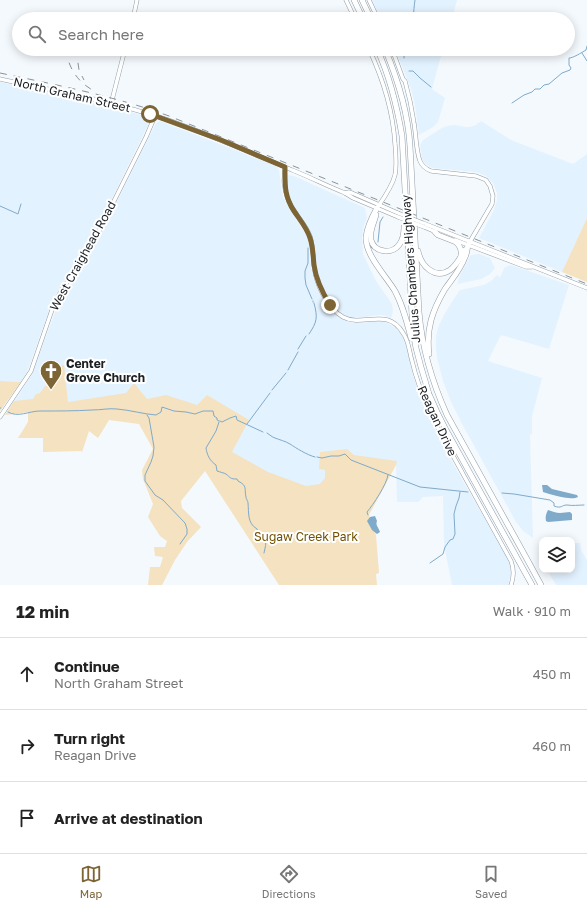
<!DOCTYPE html>
<meta charset="utf-8">
<style>
body{margin:0;font-family:"Golos Text",sans-serif;background:#f6f6f6;color:#222}
.controls{position:absolute;right:12px;bottom:12px;display:grid;overflow:hidden;border-radius:8px;box-shadow:0 2px 10px #0003}
.controls button{width:36px;height:36px;display:grid;place-items:center;padding:0;border:0;border-bottom:1px solid #e0e0e0;background:#fff;color:#222;font:20px sans-serif}
.stop{position:absolute;width:12px;height:12px;margin:-9px;border:3px solid #7c6435;border-radius:50%;background:#fff}
.stop.end{background:#7c6435;border-color:#fff;box-shadow:0 1px 4px #0008}
.list{margin:0;padding:0;list-style:none}
h2{display:flex;justify-content:space-between;align-items:center;height:52px;margin:0;padding:0 16px;font-size:17px}
h2 small{font-size:13px;font-weight:400;color:#767676}
.list li{display:grid;grid-template-columns:26px 1fr auto;gap:12px;align-items:center;box-sizing:border-box;height:72px;padding:0 16px;border-top:1px solid #e0e0e0}
.list b{display:block;font-size:15px;white-space:nowrap}
.list p{margin:0;font-size:13px;white-space:nowrap;color:#767676}
.list em{font-size:13px;font-style:normal;color:#767676}
.icon{flex:none;width:22px;height:22px;fill:none;stroke:currentColor;stroke-width:2;stroke-linecap:round;stroke-linejoin:round}
.map{position:relative;flex:none;width:587px;height:585px;overflow:hidden}
.search{position:absolute;background:#fff;box-shadow:0 2px 10px #0003;left:12px;right:12px;top:12px;height:44px;display:flex;align-items:center;gap:10px;box-sizing:border-box;padding:0 14px;border-radius:22px;color:#767676;font-size:15px}
.sheet{height:268px;background:#fff}
nav{display:flex;justify-content:space-around;align-items:center;box-sizing:border-box;height:56px;border-top:1px solid #e0e0e0;background:#fff;font-size:11px;color:#767676}
nav a{display:grid;justify-items:center;gap:2px}
nav .on{color:#7c6435}
.map>svg:first-child{display:block}
.built{fill:#e3f2ff}
.green{fill:#f4e2c0}
.water{fill:#80aaca}
.lines{fill:none;stroke-linecap:round;stroke-linejoin:round}
.stream{stroke:#80aaca;stroke-width:1}
.secondary-casing{stroke:#919da6;stroke-width:4.5}
.highway-casing{stroke:#919da6;stroke-width:6}
.secondary{stroke:#fff;stroke-width:3.5}
.highway{stroke:#fff;stroke-width:5}
.rail{stroke:#8d9296;stroke-width:1;stroke-dasharray:7 7;stroke-linecap:butt}
.secondary-bridge-casing{stroke:#919da6;stroke-width:4.5;stroke-linecap:butt}
.secondary-bridge{stroke:#fff;stroke-width:3.5}
.route{stroke:#7c6435;stroke-width:5}
.labels{text-anchor:middle;stroke-width:4;stroke-linejoin:round;paint-order:stroke}
.street-label{font-size:12px;fill:#1c2125;stroke:#fff}
.poi-label{font-size:12px;font-weight:bold;fill:#1c2125;stroke:#fff;text-anchor:start}
.park-label{font-size:12px;fill:#725200;stroke:#fff}
</style>
<div class="map">
<svg width="587" height="585" viewBox="0 0 587 585">
<rect width="100%" height="100%" fill="#f4f9fd"/>
<g class="built">
<polygon points="372,0 457,0 452,19 381,19"/>
<polygon points="395,49 443,49 432,89 445,98 438,122 433,127 419,135 416,112 414,100 411,89"/>
<polygon points="0,82 87,101 127,111 148,117 150,121 91,241 81,257 67,276 53,299 30,364 26,374 21,382 0,381"/>
<polygon points="160,121 276,166 279,170 281,188 283,197 306,235 309,244 311,266 315,283 322,298 328,307 338,316 348,322 359,323 378,321 383,321 393,326 400,332 405,341 413,375 419,394 428,415 446,451 508,560 510,566 511,574 508,585 452,585 444,545 443,496 423,497 418,502 397,502 396,463 317,490 216,458 244,424 39,411 5,415 31,376 60,299 86,260 93,249 156,123"/>
<polygon points="481,121 511,140 573,164 587,154 587,218 562,272 479,238 494,210 497,200 497,193 493,183 486,176 479,173 475,172 432,168 427,165 423,161 422,158 420,145 423,140 442,128 447,126 454,125 465,127 470,127 476,125"/>
<polygon points="288,175 294,176 365,208 367,218 364,225 362,238 363,254 376,281 392,304 393,311 391,319 387,316 380,315 355,318 348,317 342,313 330,302 324,291 318,276 313,240 310,231 302,219 298,214 290,198 287,187 287,180"/>
<polygon points="479,254 490,258 495,268 490,274 481,279 458,284 459,277 471,255"/>
<polygon points="511,265 569,285 549,349 501,335 488,361 542,378 532,416 532,434 530,434 533,538 523,531 516,522 461,422 451,402 443,381 437,358 436,347 436,336 439,325 444,315 453,300 460,290 484,285 491,281 497,275 500,277 505,267"/>
<polygon points="572,543 580,543 581,550 587,560 587,585 556,585 547,570 572,570"/>
</g>
<g class="green">
<polygon points="587,218 587,282 562,272"/>
<polygon points="64,365 68,402 126,393 134,383 147,399 166,395 197,405 207,395 249,420 232,452 268,472 306,486 320,484 325,478 325,470 319,469 320,452 347,449 354,455 397,461 396,465 369,515 376,535 379,573 376,574 377,585 279,585 205,471 181,501 182,508 201,527 187,542 175,560 162,585 148,585 150,567 160,567 163,557 155,556 154,547 165,547 167,541 160,536 148,517 153,504 143,479 142,470 153,449 139,424 109,420 98,438 89,431 82,452 81,451 43,452 43,438 18,438 28,422 28,412 5,415 14,401 33,399 36,394 40,393 45,386 51,386 51,366"/>
<polygon points="0,381 21,382 0,411"/>
</g>
<g class="water">
<path d="M542,485h5l5,4 25,6 1,2c-7,4 -28,-3 -35,-5z"/>
<path d="M548,510c4,1 8,3 12,3 4,0 6,-1 10,-1l2,2v6l-24,2 -2,-1c-1,-4 0,-7 2,-11z"/>
<path d="M375,516l2,5c-2,4 2,7 3,11l-3,2 -5,-4 -5,-9 3,-4z"/>
</g>
<g class="lines">
<g class="stream">
<path d="M413,18c1,-7 1,-12 2,-18"/>
<polyline points="402,49 404,53 404,58"/>
<polyline points="582,53 587,61"/>
<polyline points="398,54 402,51"/>
<polyline points="409,71 413,71 420,78 431,87"/>
<path d="M512,103l12,-8 8,-3 3,-3h5l4,-4 5,-1 13,-11 8,-3 1,-2 -2,-3v-7c4,0 12,-5 17,-8l1,-4"/>
<polyline points="0,206 18,214 21,204"/>
<polyline points="378,242 380,222 383,217"/>
<polyline points="370,245 372,248"/>
<polyline points="308,248 308,263 305,271 305,278 306,285 312,299"/>
<polyline points="313,301 313,302"/>
<path d="M309,334c8,-12 9,-16 5,-31"/>
<polyline points="298,349 306,336"/>
<polyline points="288,370 298,352"/>
<polyline points="272,390 286,373"/>
<polyline points="0,408 1,408"/>
<path d="M8,412c10,6 21,-1 32,-1 18,0 35,0 52,-1 9,0 17,-2 25,-1 13,1 26,5 39,6l5,-3 1,-5 12,4 12,1 9,2 8,-3h10l1,5 3,2v2l2,1"/>
<polyline points="147,415 149,418 154,447 153,456 151,462 145,475 145,481 155,495 163,500 185,523 187,529 187,534 180,544"/>
<polyline points="220,421 222,422 230,418 236,416 237,420 263,432"/>
<path d="M219,422l-3,9 -10,17c1,7 4,13 10,17l1,6c3,1 7,2 9,3 5,4 4,5 11,5l1,2c10,5 6,8 8,16 0,2 2,4 2,6 1,10 -1,20 9,26l1,2c9,9 9,9 6,22"/>
<polyline points="247,424 270,393"/>
<path d="M267,433c3,2 5,4 8,5 5,2 10,3 15,6 6,4 17,11 25,13"/>
<polyline points="317,457 322,458 331,456 339,456 345,454 351,460 420,487 468,492"/>
<path d="M502,493l12,1 36,6 4,3v3c8,3 7,-1 13,-1 6,1 11,0 17,0"/>
<path d="M368,515l-1,-3c6,-7 20,-28 21,-37"/>
<polyline points="430,563 443,554 445,547 450,540 453,539 455,534 454,514 456,506 459,498 460,492"/>
</g>
<g class="secondary-casing">
<g id="secondary">
<polyline points="346,0 355,19"/>
<polyline points="369,0 378,19"/>
<polyline points="133,19 137,0"/>
<path d="M369,49c14,30 24,62 26,95 1,11 2,21 0,31 -3,12 -11,23 -18,33"/>
<path d="M392,49l11,30 2,2c4,14 7,28 9,42 2,11 2,28 6,38 2,5 6,8 11,10l45,5 10,4 4,6 3,10 -1,8 -24,41"/>
<path d="M0,79c55,12 111,22 165,40 43,15 85,33 127,51 18,7 35,16 53,23l8,5 45,19"/>
<polyline points="111,104 125,49"/>
<path d="M285,167c0,5 -1,10 -1,15 1,12 6,24 13,33 5,7 10,13 13,21 3,9 3,20 4,30 2,18 12,41 29,51 20,11 44,-11 60,16 6,8 6,18 9,28 4,17 10,33 17,49 10,22 22,42 34,64 16,29 32,58 48,87 3,8 3,16 0,24"/>
<polyline points="345,193 349,192 352,193 398,213"/>
<polyline points="423,223 587,288"/>
<polyline points="424,227 436,232"/>
<polyline points="455,240 526,267 532,267"/>
<polyline points="0,417 25,380 31,371 54,304 61,291 90,249 146,137 155,116"/>
</g>
</g>
<g class="highway-casing">
<g id="highway">
<polyline points="354,0 363,19"/>
<polyline points="362,0 371,19"/>
<path d="M377,49c13,28 20,57 25,87l11,196 3,16 5,19 8,27 8,18 9,18 86,155"/>
<path d="M385,49c13,31 23,63 25,97l9,166c3,36 13,70 28,103l81,146 13,24"/>
<path d="M377,208c-5,9 -10,19 -11,29 -1,18 20,39 29,54 8,15 12,31 16,47"/>
<path d="M376,215c-2,8 -7,16 -5,25 3,12 20,15 28,5 4,-5 5,-12 5,-18"/>
<path d="M435,232l3,3 18,7c4,4 6,8 5,13"/>
<path d="M418,251c3,15 17,29 32,19 7,-5 11,-14 15,-20"/>
<path d="M429,354c-3,-25 3,-43 16,-65 7,-10 16,-20 20,-32 2,-3 2,-8 3,-12"/>
</g>
</g>
<use href="#secondary" class="secondary"/>
<use href="#highway" class="highway"/>
<g class="rail">
<path d="M66,49c2,19 12,34 30,43"/>
<polyline points="76,49 79,70 84,80"/>
<path d="M0,73c57,12 114,23 169,43l418,168"/>
</g>
<g class="secondary-bridge-casing">
<g id="secondary-bridge">
<polyline points="398,213 423,223"/>
<polyline points="398,217 424,227"/>
</g>
</g>
<use href="#secondary-bridge" class="secondary-bridge"/>
</g>
<g class="lines">
<path class="route" d="M150,114l71,26 64,27c0,17 -1,29 9,44 6,9 13,17 16,27 3,8 3,18 4,27 2,15 8,27 16,40"/>
</g>
<defs>
<g id="church-pin" transform="scale(1.15)"><path d="M0 17L-7.5 6A9.5 9.5 0 1 1 7.5 6Z" fill="#7c6435" stroke="#fff"/><path d="M-1.2-6h2.4v3.5h3.3v2.4h-3.3V6h-2.4V-.1h-3.3v-2.4h3.3Z" fill="#fff"/></g>
</defs>
<g fill-rule="evenodd">
<use href="#church-pin" x="51" y="371"/>
</g>
<g class="labels">
<g class="street-label">
<text transform="translate(72 95) rotate(13)" y="4">North Graham Street</text>
<text transform="translate(83 256) rotate(-61)" y="4">West Craighead Road</text>
<text transform="translate(411 269) rotate(-94)" y="4">Julius Chambers Highway</text>
<text transform="translate(437 421) rotate(65)" y="4">Reagan Drive</text>
</g>
<g class="poi-label">
<text x="66" y="368">Center<tspan x="66" dy="14">Grove Church</tspan></text>
</g>
<g class="park-label">
<text x="306" y="541">Sugaw Creek Park</text>
</g>
</g>
</svg>
<div class="controls">
<button><svg class="icon" aria-label="layers" viewBox="0 0 24 24"><path d="M12 4l9 5-9 5-9-5zM3 14l9 5 9-5"/></svg></button>
</div>
<div class="stop" style="left:150px;top:114px"></div>
<div class="stop end" style="left:330px;top:305px"></div>
<div class="search"><svg class="icon" aria-label="search" viewBox="0 0 24 24"><circle cx="10" cy="10" r="6"/><path d="M15 15l6 6"/></svg>Search here</div>
</div>
<section class="sheet">
<h2>12 min<small>Walk · 910 m</small></h2>
<ul class="list">
<li><svg class="icon" aria-label="ahead" viewBox="0 0 24 24"><path d="M12 20V5M6 11l6-6 6 6"/></svg><div><b>Continue</b><p>North Graham Street</p></div><em>450 m</em></li>
<li><svg class="icon" aria-label="right" viewBox="0 0 24 24"><path d="M7 20v-9h11M14 6l5 5-5 5"/></svg><div><b>Turn right</b><p>Reagan Drive</p></div><em>460 m</em></li>
<li><svg class="icon" aria-label="arrive" viewBox="0 0 24 24"><path d="M6 21V4h12l-3 4 3 4H6"/></svg><div><b>Arrive at destination</b></div></li>
</ul>
</section>
<nav>
<a class="on"><svg class="icon" aria-label="map" viewBox="0 0 24 24"><path d="M3 6l6-2 6 2 6-2v14l-6 2-6-2-6 2zM9 4v14M15 6v14"/></svg>Map</a>
<a><svg class="icon" aria-label="directions" viewBox="0 0 24 24"><path d="M12 3l9 9-9 9-9-9zM9 14v-3h6M13 9l2 2-2 2"/></svg>Directions</a>
<a><svg class="icon" aria-label="saved" viewBox="0 0 24 24"><path d="M7 4h10v16l-5-4-5 4z"/></svg>Saved</a>
</nav>
